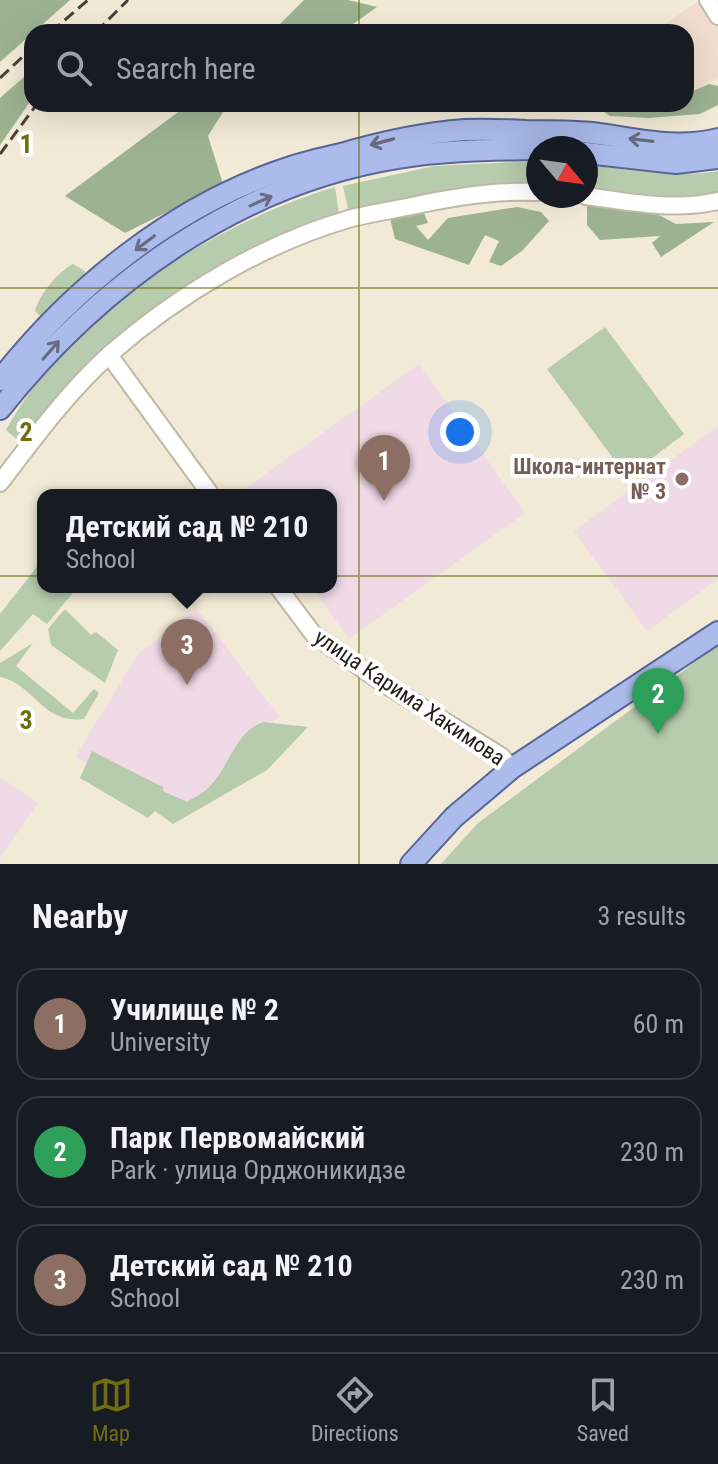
<!DOCTYPE html>
<meta charset="utf-8">
<style>
body{margin:0;font-family:"Roboto Condensed",sans-serif;background:#20242c;color:#f1f3f6}
.compass{position:absolute;left:526px;top:136px;width:72px;height:72px;border-radius:50%;background:#171b24;box-shadow:0 8px 32px #0002;rotate:119deg}
.you{position:absolute;left:460px;top:432px;width:28px;height:28px;margin:-20px;border:6px solid #fff;border-radius:50%;background:#1a73e8;box-shadow:0 0 0 12px #1a73e833}
.badge{display:grid;place-items:center;width:52px;height:52px;border-radius:50%;background:#6e6e10;color:#fff;font-size:26px;font-weight:700}
.pin{position:absolute;translate:-50% -66px;filter:drop-shadow(0 2px 4px #0008)}
.pin::after{content:'';position:absolute;top:42px;width:28px;height:24px;background:inherit;clip-path:polygon(0 0,100% 0,50% 100%)}
.popup{position:absolute;left:37px;top:489px;width:300px;height:104px;box-sizing:border-box;display:grid;place-content:center;border-radius:16px;background:#171b24;filter:drop-shadow(0 2px 6px #0005);font-size:26px;white-space:nowrap;color:#9ea1a6}
.popup b{font-size:30px;color:#f1f3f6}
.popup::after{content:'';position:absolute;left:50%;top:100%;margin-left:-16px;border:16px solid transparent;border-top-color:#171b24}
.list{margin:0;padding:0;list-style:none}
h2{display:flex;justify-content:space-between;align-items:center;height:104px;margin:0;padding:0 32px;font-size:34px}
h2 small{font-size:26px;font-weight:400;color:#9ea1a6}
.list li{display:grid;grid-template-columns:52px 1fr auto;gap:24px;align-items:center;box-sizing:border-box;height:112px;margin:0 16px 16px;padding:0 16px;border:2px solid #363941;border-radius:24px}
.list b{display:block;font-size:30px;white-space:nowrap}
.list p{margin:0;font-size:26px;white-space:nowrap;color:#9ea1a6}
.list em{font-size:26px;font-style:normal;color:#9ea1a6}
.icon{flex:none;width:44px;height:44px;fill:none;stroke:currentColor;stroke-width:2;stroke-linecap:round;stroke-linejoin:round}
.map{position:relative;flex:none;width:718px;height:864px;overflow:hidden}
.search{position:absolute;background:#171b24;box-shadow:0 8px 32px #0002;left:24px;right:24px;top:24px;height:88px;display:flex;align-items:center;gap:20px;box-sizing:border-box;padding:0 28px;border-radius:24px;color:#9ea1a6;font-size:30px}
.sheet{height:488px;background:#171b24}
nav{display:flex;justify-content:space-around;align-items:center;box-sizing:border-box;height:112px;border-top:2px solid #363941;background:#171b24;font-size:22px;color:#9ea1a6}
nav a{display:grid;justify-items:center;gap:4px}
nav .on{color:#6e6e10}
.map>svg:first-child{display:block}
.commercial{fill:#f0ddcd}
.education{fill:#f0dae6}
.green{fill:#b7cbad}
.forest{fill:#9cb291}
.lines{fill:none;stroke-linecap:round;stroke-linejoin:round}
.minor-casing{stroke:#c0b9a5;stroke-width:20}
.major-casing{stroke:#566798;stroke-width:24}
.minor{stroke:#fff;stroke-width:16}
.major{stroke:#abbbeb;stroke-width:20}
.rail{stroke:#464239;stroke-width:3;stroke-dasharray:12 6;stroke-linecap:butt}
.oneway{stroke:#666c81}
.grid{fill:none;stroke:#6e6e10;stroke-width:2;stroke-opacity:0.55}
.education-dot{fill:#8d6e63;stroke:#fff;stroke-width:3}
.labels{text-anchor:middle;stroke-width:8;stroke-linejoin:round;paint-order:stroke}
.education-label{font-size:22px;font-weight:bold;fill:#785e54;stroke:#fff;text-anchor:end}
.street-label{font-size:22px;fill:#211e17;stroke:#fff}
.grid-label{font-size:26px;text-anchor:middle;font-weight:bold;fill:#6e6e10;stroke:#fff;stroke-width:8;stroke-linejoin:round;paint-order:stroke}
</style>
<div class="map">
<svg width="718" height="864" viewBox="0 0 718 864">
<rect width="100%" height="100%" fill="#f2ead6"/>
<polygon class="commercial" points="700,0 718,25 718,77 705,84 698,93 686,96 686,32 653,32"/>
<g class="education">
<polygon points="419,364 525,513 349,639 312,587 331,587 331,495 247,495 243,490"/>
<polygon points="718,426 718,579 647,631 574,531"/>
<polygon points="197,609 279,716 187,815 75,757 138,654"/>
<polygon points="0,777 38,803 0,858"/>
</g>
<g class="green">
<polygon points="538,161 538,188 349,214 343,186 434,166"/>
<path d="M586,165c48,4 83,14 132,6v26l-28,5 -104,-11z"/>
<path d="M335,187l4,27 -40,13 -60,28 -80,50 -137,139 -16,-14c63,-115 206,-206 329,-243z"/>
<path d="M73,264l12,7 -2,8 -42,38 -6,-6c5,-18 22,-38 38,-47z"/>
<polygon points="605,327 684,434 627,477 547,369"/>
<polygon points="43,559 43,587 78,587 47,624 33,614 0,651 0,614"/>
<polygon points="65,609 91,635 96,632 118,650 105,683 51,645 48,629"/>
<path d="M33,643l-17,23 57,47 21,-24 5,4 -15,26c-43,5 -49,-35 -84,-42v-14z"/>
<polygon points="718,645 718,864 441,864 478,823"/>
<path d="M263,722l45,5 -41,43 -94,54 -18,-13 -7,7 -68,-40 12,-27 71,36v4l24,11c7,-5 17,-9 22,-15 21,-20 25,-55 54,-65z"/>
</g>
<g class="forest">
<polygon points="0,0 70,0 0,62"/>
<polygon points="304,0 348,0 377,7 342,32 272,32"/>
<polygon points="32,70 32,99 0,145 0,98"/>
<polygon points="709,84 718,86 718,105 700,114 649,118 610,116 604,112 607,105 612,104 686,104 686,94"/>
<polygon points="189,104 228,104 208,136 223,184 125,233 65,196"/>
<polygon points="587,203 617,204 625,210 653,212 676,224 714,222 661,257 652,243 660,236 600,240 587,225"/>
<polygon points="517,207 541,212 549,221 522,251 501,266 489,262 499,241 485,235 469,265 395,239 390,218 424,213 428,223 416,226 428,240 448,218"/>
</g>
<g class="lines">
<g class="minor-casing">
<g id="minor">
<polyline points="708,0 718,16"/>
<path d="M586,196c45,6 87,15 132,5"/>
<polyline points="109,355 211,495"/>
<path d="M0,483c34,-45 68,-91 110,-129 69,-60 154,-111 242,-136 20,-5 40,-8 60,-12 41,-9 84,-16 126,-14"/>
<polyline points="278,587 314,635 383,683 501,756 512,768"/>
</g>
</g>
<g class="major-casing">
<g id="major">
<polyline points="586,153 676,163 718,158"/>
<path d="M0,380c73,-93 175,-175 288,-212 17,-6 35,-10 53,-14 41,-12 82,-21 124,-24 20,-1 41,0 61,1 22,0 44,0 66,2 42,5 84,17 126,6"/>
<path d="M0,409c99,-125 237,-225 398,-251 46,-8 93,-8 140,-9"/>
<polyline points="411,864 454,817 512,768 718,632"/>
</g>
</g>
<use href="#minor" class="minor"/>
<use href="#major" class="major"/>
<g class="rail">
<polyline points="51,32 88,0"/>
<polyline points="96,32 128,0"/>
<polyline points="0,78 32,48"/>
<polyline points="0,154 37,104"/>
</g>
</g>
<defs><path id="oneway-shaft" d="M-6 0H5M1.5-3L5.5 0L1.5 3" fill="none" stroke-width="1.6" stroke-linecap="round" stroke-linejoin="round" transform="scale(2)"/></defs>
<g class="oneway">
<use href="#oneway-shaft" transform="translate(641 140) rotate(-173)"/>
<use href="#oneway-shaft" transform="translate(382 142) rotate(165)"/>
<use href="#oneway-shaft" transform="translate(261 201) rotate(-24)"/>
<use href="#oneway-shaft" transform="translate(145 243) rotate(143)"/>
<use href="#oneway-shaft" transform="translate(51 350) rotate(-49)"/>
</g>
<path class="grid" d="M359,0v32M359,104v760M0,288h718M0,576h718"/>
<circle class="education-dot" cx="682" cy="479" r="8"/>
<g class="labels">
<g class="education-label">
<text x="666" y="474">Школа-интернат<tspan x="666" dy="25">№ 3</tspan></text>
</g>
<g class="street-label">
<text transform="translate(410 697) rotate(34)" y="8">улица Карима Хакимова</text>
</g>
</g>
<g class="grid-label">
<text x="26" y="153">1</text>
<text x="26" y="441">2</text>
<text x="26" y="729">3</text>
</g>
</svg>
<svg class="compass" viewBox="-18 -18 36 36"><path d="M0-13l5 13h-10z" fill="#e53935"/><path d="M0 13l5-13h-10z" fill="#9ea1a6"/></svg>
<div class="you"></div>
<div class="pin badge" style="left:384px;top:501px;background:#8d6e63">1</div>
<div class="pin badge" style="left:658px;top:734px;background:#2e9e5b">2</div>
<div class="pin badge" style="left:187px;top:685px;background:#8d6e63">3</div>
<div class="popup"><b>Детский сад № 210</b>School</div>
<div class="search"><svg class="icon" aria-label="search" viewBox="0 0 24 24"><circle cx="10" cy="10" r="6"/><path d="M15 15l6 6"/></svg>Search here</div>
</div>
<section class="sheet">
<h2>Nearby<small>3 results</small></h2>
<ul class="list">
<li><span class="badge" style="background:#8d6e63">1</span><div><b>Училище № 2</b><p>University</p></div><em>60 m</em></li>
<li><span class="badge" style="background:#2e9e5b">2</span><div><b>Парк Первомайский</b><p>Park · улица Орджоникидзе</p></div><em>230 m</em></li>
<li><span class="badge" style="background:#8d6e63">3</span><div><b>Детский сад № 210</b><p>School</p></div><em>230 m</em></li>
</ul>
</section>
<nav>
<a class="on"><svg class="icon" aria-label="map" viewBox="0 0 24 24"><path d="M3 6l6-2 6 2 6-2v14l-6 2-6-2-6 2zM9 4v14M15 6v14"/></svg>Map</a>
<a><svg class="icon" aria-label="directions" viewBox="0 0 24 24"><path d="M12 3l9 9-9 9-9-9zM9 14v-3h6M13 9l2 2-2 2"/></svg>Directions</a>
<a><svg class="icon" aria-label="saved" viewBox="0 0 24 24"><path d="M7 4h10v16l-5-4-5 4z"/></svg>Saved</a>
</nav>
